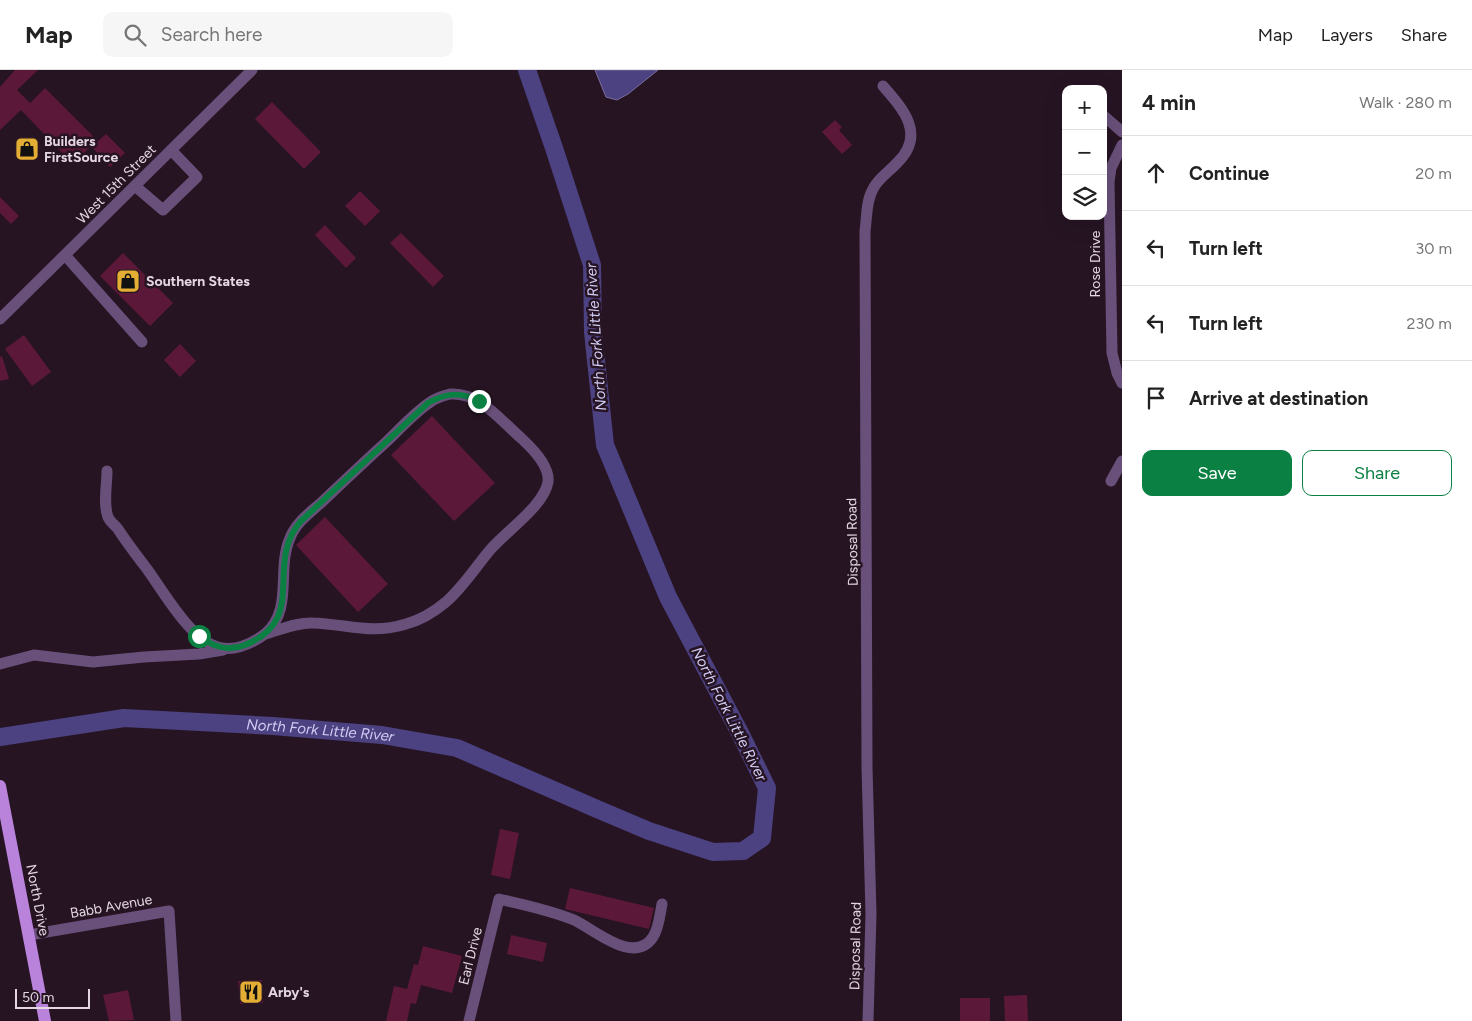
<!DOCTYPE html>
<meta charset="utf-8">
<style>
body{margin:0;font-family:Figtree,sans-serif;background:#f6f6f6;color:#222}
.controls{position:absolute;right:15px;top:15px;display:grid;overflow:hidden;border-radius:10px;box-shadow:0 5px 20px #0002}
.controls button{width:45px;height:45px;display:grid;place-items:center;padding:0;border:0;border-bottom:1px solid #e0e0e0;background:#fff;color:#222;font:25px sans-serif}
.scale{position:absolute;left:15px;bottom:12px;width:75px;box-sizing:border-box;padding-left:5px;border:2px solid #e4d7e1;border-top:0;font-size:14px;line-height:18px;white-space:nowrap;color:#e4d7e1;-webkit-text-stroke:4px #261423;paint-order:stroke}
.stop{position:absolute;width:15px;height:15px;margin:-11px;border:4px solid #0b8043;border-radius:50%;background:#fff}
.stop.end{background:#0b8043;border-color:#fff;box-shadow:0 1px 5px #0008}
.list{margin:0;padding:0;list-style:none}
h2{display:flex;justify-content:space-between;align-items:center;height:65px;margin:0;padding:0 20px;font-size:21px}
h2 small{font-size:16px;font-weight:400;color:#767676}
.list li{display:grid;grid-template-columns:32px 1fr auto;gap:15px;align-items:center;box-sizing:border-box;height:75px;padding:0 20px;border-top:1px solid #e0e0e0}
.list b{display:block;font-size:19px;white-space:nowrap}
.list em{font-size:16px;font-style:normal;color:#767676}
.actions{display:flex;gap:10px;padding:15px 20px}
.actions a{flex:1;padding:11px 0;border:1px solid #0b8043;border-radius:10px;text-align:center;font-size:18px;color:#0b8043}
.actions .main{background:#0b8043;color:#fff}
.icon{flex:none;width:28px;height:28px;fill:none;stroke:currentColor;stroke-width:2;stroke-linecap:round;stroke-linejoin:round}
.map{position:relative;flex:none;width:1122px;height:951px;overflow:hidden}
header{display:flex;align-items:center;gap:30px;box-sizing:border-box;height:70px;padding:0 25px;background:#fff;border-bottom:1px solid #e0e0e0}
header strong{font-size:24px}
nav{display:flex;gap:28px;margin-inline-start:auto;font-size:18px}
.search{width:350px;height:45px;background:#f6f6f6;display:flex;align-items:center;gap:12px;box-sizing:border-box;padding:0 18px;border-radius:10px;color:#767676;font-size:19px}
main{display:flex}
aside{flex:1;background:#fff}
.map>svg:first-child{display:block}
.water{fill:#4c4181;stroke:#7a6e9e}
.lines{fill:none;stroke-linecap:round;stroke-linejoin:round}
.river{stroke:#4c4181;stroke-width:18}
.building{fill:#5c1838}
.minor{stroke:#69507a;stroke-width:11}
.major{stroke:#b983dc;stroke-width:12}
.route{stroke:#0b8043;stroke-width:6}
.labels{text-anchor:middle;stroke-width:5;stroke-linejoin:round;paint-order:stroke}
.poi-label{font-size:14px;font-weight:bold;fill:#e4d7e1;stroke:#261423;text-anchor:start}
.street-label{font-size:14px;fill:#e4d7e1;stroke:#261423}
.water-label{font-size:15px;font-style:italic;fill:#d0ccf3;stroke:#261423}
</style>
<header>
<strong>Map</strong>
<div class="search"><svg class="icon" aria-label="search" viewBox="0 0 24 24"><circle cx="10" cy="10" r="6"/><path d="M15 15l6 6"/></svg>Search here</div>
<nav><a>Map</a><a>Layers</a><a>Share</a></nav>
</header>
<main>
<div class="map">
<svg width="1122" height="951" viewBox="0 0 1122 951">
<rect width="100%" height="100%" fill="#261423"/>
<polygon class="water" points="595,0 658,0 628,24 617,30 606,27"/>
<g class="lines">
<path class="river" id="s1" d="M0,667l124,-19 149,8 109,9 75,13 140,61 52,22 64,21 30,-1 19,-13 5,-50 -26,-53 -73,-138 -63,-152 -12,-113 -1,-67 -38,-117 -27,-78"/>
</g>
<g class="building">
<polygon points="15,0 38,0 17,20 30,33 45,18 98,71 106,64 125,83 110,97 91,76 73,94 21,40 0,60 0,17"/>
<polygon points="272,32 321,82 304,99 255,49"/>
<polygon points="835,50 842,57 839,60 852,75 842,84 822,62"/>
<polygon points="360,121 380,141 365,156 345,136"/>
<polygon points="0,127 19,146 11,154 0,143"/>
<polygon points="325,155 356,188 346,198 315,165"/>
<polygon points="401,163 444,206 433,217 390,173"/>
<polygon points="123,183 173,233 150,256 100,206"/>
<polygon points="24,265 51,302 32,316 5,279"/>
<polygon points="180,274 196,291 180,307 164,290"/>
<polygon points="2,286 9,309 0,311 0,287"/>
<polygon points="432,346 495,413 454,451 391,385"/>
<polygon points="325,447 388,514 358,542 296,475"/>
<polygon points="500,759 519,763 510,809 491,805"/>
<polygon points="570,818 654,838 649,859 565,839"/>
<polygon points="511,865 547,873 543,892 507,884"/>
<polygon points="423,876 462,886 452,923 421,915 416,934 411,933 407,951 386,951 394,916 407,919 414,894 418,895"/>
<polygon points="262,910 263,933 240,934 238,911"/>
<polygon points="128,920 134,950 109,951 103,925"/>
<polygon points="1027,925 1028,951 1005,951 1004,926"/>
<rect x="960" y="928" width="30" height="23"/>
</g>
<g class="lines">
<g class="minor">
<polyline points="1103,45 1122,62"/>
<polyline points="1122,75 1111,98 1109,112 1112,283 1117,303 1122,313"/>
<polyline points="135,116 163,140 197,107 171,80"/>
<polyline points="65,185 142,272"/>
<polyline points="0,249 252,0"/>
<path d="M450,324c30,-2 50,26 71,44 11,10 29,28 27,44 -4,24 -43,50 -58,68 -15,18 -27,37 -44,52 -12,10 -25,18 -40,22 -35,11 -59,0 -93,-1 -16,-1 -33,7 -48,11 29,-25 11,-64 25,-96 6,-16 21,-26 33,-37 20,-19 40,-38 61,-57 15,-14 29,-30 45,-41 6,-5 13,-7 21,-9z"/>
<path d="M107,401c0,14 -4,33 1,46 2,5 7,8 10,12 9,14 19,27 29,40 16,22 42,68 68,77 17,7 36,-2 50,-12"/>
<polyline points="1111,411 1122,391"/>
<polyline points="0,594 34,585 93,592 144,587 199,584 223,580"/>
<polyline points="29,865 169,841 176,951"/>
<path d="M469,951l30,-122c26,6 51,11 75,21 20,9 60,46 79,17 6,-9 7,-23 9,-33"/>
<path d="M868,951l3,-107 -4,-147 -2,-536c2,-14 1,-30 8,-42 5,-11 16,-17 24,-26 29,-28 7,-53 -14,-77"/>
</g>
<polyline class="major" points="0,716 45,951"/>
</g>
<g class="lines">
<path class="route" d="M199,566c14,11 29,16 46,9 65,-26 18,-81 56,-124l127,-118c17,-10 33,-12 51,-2"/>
</g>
<defs>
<g id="shop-square" transform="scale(1.25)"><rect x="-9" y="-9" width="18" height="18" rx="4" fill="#e4ae35" stroke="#261423"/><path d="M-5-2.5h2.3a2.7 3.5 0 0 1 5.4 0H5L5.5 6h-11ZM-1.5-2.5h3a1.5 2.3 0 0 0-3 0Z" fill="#111"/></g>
<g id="restaurant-square" transform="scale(1.25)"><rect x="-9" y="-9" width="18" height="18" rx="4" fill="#e4ae35" stroke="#261423"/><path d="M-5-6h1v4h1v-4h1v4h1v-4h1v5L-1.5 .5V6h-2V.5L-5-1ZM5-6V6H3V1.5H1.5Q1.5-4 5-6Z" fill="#111"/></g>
</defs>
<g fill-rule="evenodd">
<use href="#shop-square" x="27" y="79"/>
<use href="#shop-square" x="128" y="211"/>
<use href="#restaurant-square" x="251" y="922"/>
</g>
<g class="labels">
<g class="poi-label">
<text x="44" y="76">Builders<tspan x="44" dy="16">FirstSource</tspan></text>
<text x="146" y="216">Southern States</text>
<text x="268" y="927">Arby's</text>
</g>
<g class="street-label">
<text transform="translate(116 114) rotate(-45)" y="5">West 15th Street</text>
<text transform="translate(1095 194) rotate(-90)" y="5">Rose Drive</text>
<text transform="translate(852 472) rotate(-91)" y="5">Disposal Road</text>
<text transform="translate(38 830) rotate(79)" y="5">North Drive</text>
<text transform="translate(111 836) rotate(-10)" y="5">Babb Avenue</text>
<text transform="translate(855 876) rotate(-89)" y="5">Disposal Road</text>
<text transform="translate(470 886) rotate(-76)" y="5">Earl Drive</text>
</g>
<g class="water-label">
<text transform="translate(596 267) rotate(-94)" y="5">North Fork Little River</text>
<text transform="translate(729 644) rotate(63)" y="5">North Fork Little River</text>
<text dy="5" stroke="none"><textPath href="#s1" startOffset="322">North Fork Little River</textPath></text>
</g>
</g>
</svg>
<div class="controls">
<button>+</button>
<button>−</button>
<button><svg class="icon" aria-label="layers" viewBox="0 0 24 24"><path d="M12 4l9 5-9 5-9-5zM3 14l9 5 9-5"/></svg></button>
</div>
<div class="scale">50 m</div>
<div class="stop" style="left:199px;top:566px"></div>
<div class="stop end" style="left:479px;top:331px"></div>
</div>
<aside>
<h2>4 min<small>Walk · 280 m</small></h2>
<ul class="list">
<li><svg class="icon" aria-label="ahead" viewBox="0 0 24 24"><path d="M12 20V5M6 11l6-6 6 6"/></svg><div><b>Continue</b></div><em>20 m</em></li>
<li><svg class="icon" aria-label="left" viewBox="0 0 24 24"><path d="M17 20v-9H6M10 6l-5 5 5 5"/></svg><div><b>Turn left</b></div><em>30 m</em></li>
<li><svg class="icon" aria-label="left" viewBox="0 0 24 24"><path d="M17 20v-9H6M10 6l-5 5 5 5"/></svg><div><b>Turn left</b></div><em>230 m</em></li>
<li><svg class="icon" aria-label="arrive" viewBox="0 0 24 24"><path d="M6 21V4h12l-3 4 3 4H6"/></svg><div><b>Arrive at destination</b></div></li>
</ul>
<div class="actions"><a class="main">Save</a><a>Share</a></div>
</aside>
</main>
